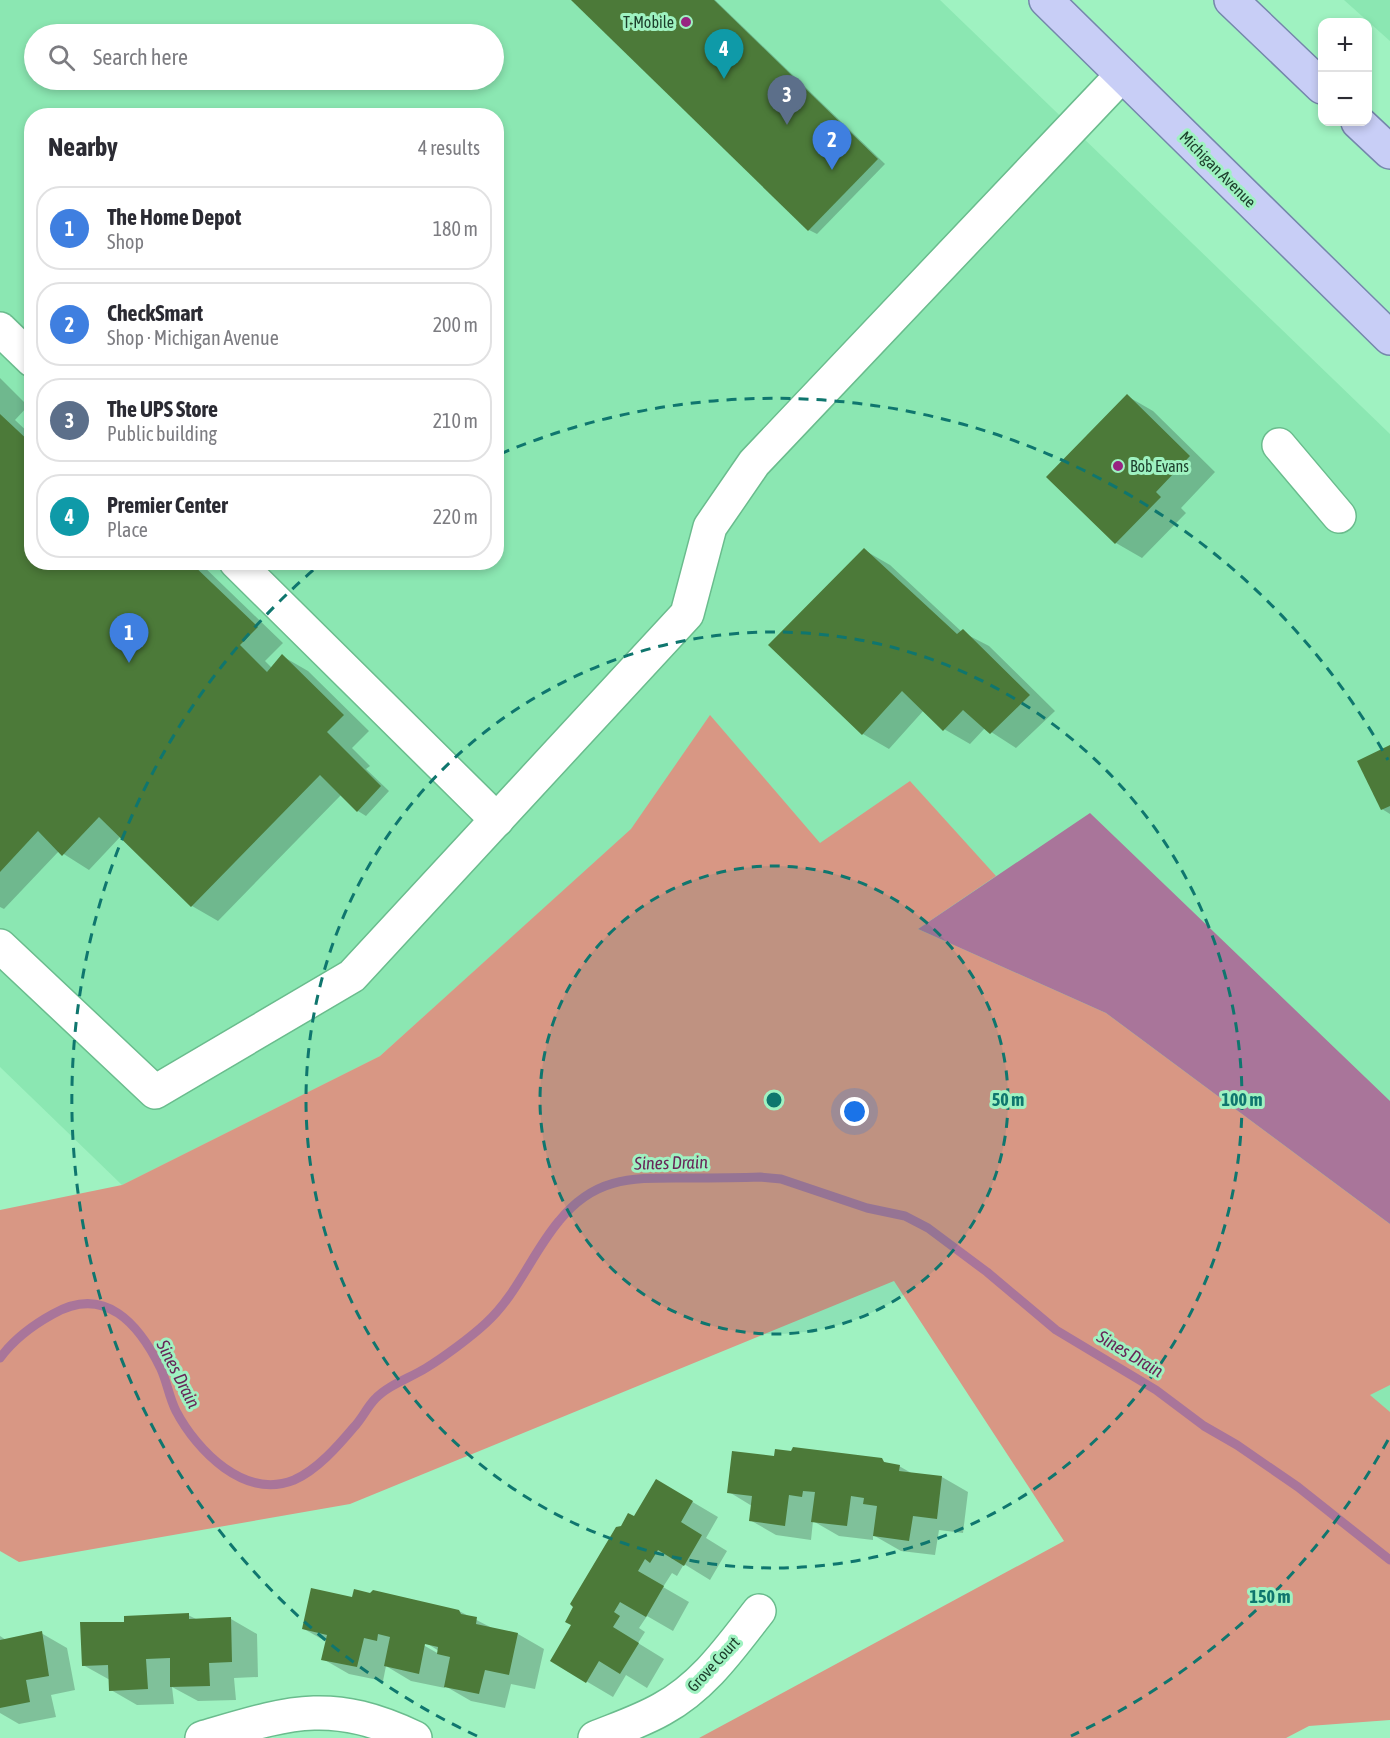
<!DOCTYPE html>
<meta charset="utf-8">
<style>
body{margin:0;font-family:"Asap Condensed",sans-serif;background:#f2f2f3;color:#2b2b33}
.controls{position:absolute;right:18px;top:18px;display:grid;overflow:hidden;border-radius:12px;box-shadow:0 3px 9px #0003}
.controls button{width:54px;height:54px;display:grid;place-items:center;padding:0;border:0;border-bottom:2px solid #e1e1e2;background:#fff;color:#2b2b33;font:30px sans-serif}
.you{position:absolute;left:855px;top:1112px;width:21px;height:21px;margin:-15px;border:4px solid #fff;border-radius:50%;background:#1a73e8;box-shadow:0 0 0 9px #1a73e833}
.badge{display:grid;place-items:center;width:39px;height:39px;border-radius:50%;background:#db2777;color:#fff;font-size:20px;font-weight:700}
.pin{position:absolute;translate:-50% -50px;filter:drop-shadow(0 2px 3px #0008)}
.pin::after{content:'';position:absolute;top:32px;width:21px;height:18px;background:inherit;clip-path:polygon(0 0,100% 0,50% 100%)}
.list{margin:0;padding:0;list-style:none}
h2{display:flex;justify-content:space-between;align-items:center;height:78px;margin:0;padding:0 24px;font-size:26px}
h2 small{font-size:20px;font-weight:400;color:#7c7c81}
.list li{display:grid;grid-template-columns:39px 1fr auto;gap:18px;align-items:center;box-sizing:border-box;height:84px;margin:0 12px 12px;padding:0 12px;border:2px solid #e1e1e2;border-radius:24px}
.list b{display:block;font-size:22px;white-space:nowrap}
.list p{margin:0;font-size:20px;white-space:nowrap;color:#7c7c81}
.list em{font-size:20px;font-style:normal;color:#7c7c81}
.icon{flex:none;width:33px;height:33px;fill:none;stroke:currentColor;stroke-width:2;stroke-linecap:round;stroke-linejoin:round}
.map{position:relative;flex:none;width:1390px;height:1738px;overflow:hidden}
.search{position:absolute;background:#fff;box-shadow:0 3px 9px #0003;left:24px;top:24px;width:480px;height:66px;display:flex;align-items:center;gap:15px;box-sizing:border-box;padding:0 21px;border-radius:33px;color:#7c7c81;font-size:22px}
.panel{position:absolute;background:#fff;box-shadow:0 3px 9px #0003;left:24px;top:108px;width:480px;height:462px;border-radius:24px}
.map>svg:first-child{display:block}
.built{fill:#8be7b2;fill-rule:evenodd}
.forest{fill:#d89784}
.water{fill:#a9759a}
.shadow{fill:#0003;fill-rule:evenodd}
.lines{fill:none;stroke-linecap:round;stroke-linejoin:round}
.stream{stroke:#a9759a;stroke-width:9}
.building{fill:#4c7a39}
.minor-casing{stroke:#6abc8d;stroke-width:36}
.major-casing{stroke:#7487ab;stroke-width:36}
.minor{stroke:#fff;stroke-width:33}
.major{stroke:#c8cef6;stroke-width:33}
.ring{fill:none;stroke:#0f766e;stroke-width:3;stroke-dasharray:10 8}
.poi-dot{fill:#982481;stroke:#9ff2c1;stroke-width:2}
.labels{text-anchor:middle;stroke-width:6;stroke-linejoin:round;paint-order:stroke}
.poi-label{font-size:16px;fill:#1c3e2b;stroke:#9ff2c1;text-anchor:end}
.street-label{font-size:16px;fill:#1c3e2b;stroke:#9ff2c1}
.water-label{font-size:18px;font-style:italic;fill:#672659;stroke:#9ff2c1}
.centre{fill:#0f766e;stroke:#9ff2c1;stroke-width:3}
.ring-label{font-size:18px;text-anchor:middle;font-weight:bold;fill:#0f766e;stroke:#9ff2c1;stroke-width:6;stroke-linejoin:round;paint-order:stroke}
</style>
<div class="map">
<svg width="1390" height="1738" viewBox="0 0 1390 1738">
<rect width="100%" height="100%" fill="#9ff2c1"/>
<g class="built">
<path d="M0,0h940l450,434v1039l-759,-643 -251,226 -258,129 -122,-118zM34,34h460v46h-460zM32,116h464v446h-464z"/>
<polygon points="1344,0 1390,0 1390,41"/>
</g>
<polygon class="forest" points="710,715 820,843 910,781 996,876 918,929 1106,1013 1390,1224 1390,1385 1370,1395 1390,1412 1390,1720 1309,1726 1286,1738 699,1738 1064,1541 894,1281 350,1504 19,1562 0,1551 0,1210 122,1185 380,1056 631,829"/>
<polygon class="water" points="1090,813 1390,1101 1390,1224 1106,1013 918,929"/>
<g class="shadow">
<polygon points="573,0 715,0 885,164 817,234 809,230"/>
<polygon points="0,378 28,406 15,420 32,436 32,562 199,562 283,643 265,661 272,668 282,656 308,671 369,731 352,748 370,766 366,769 389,791 366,816 358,811 341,795 218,921 192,906 121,836 89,870 59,851 4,909 0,907"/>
<polygon points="1127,396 1153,411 1215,472 1181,508 1186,513 1142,558 1116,543 1048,477"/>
<polygon points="864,550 890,565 962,632 989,646 1055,711 1016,748 985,728 970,744 944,729 924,710 889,749 863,734 770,645"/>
<polygon points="1390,747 1390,814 1382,809"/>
<polygon points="775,1458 881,1460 890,1465 899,1466 913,1474 942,1477 968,1492 963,1533 939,1530 935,1555 901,1551 873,1535 873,1540 839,1536 813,1521 811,1540 776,1535 750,1520 752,1506 729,1492"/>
<polygon points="657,1481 718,1517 706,1538 727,1551 710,1580 684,1564 677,1576 672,1573 663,1587 689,1602 673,1631 647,1616 639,1628 645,1632 638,1643 664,1659 647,1688 626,1675 613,1697 552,1661 573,1625 622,1528 635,1518"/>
<path d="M353,1599l106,12 35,18 24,5 26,15 -9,40 -24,-5 -6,24 -34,-7 -26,-15v2l-34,-7 -25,-15 -3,15 -34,-7 -26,-15 4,-17 -23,-13zM420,1639l19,12v3l-21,-12z"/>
<polygon points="188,1615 198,1620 231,1619 257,1634 258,1677 234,1678 236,1700 198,1701 172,1687 174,1704 137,1705 111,1690 110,1680 83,1665 126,1623"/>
<polygon points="41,1633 67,1648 75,1690 51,1695 56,1717 19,1724 0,1713 0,1636 6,1640"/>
</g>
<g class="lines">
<path class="stream" d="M0,1358c14,-19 33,-33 53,-44 52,-30 86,10 108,55 6,13 8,28 15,42 21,40 69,89 118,69 23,-10 44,-34 60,-53 8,-8 13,-20 21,-28 13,-14 35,-21 51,-31 18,-11 45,-31 60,-45 31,-28 46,-70 73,-102 36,-45 73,-43 126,-43 25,0 50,0 75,-1l21,2 86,29 38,8 23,12 59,44 69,58 100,60 48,36 33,19 61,42 92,73"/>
</g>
<g class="building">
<polygon points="571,0 714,0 878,159 808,231"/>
<polygon points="1127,394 1190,456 1156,492 1161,497 1115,544 1046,477"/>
<polygon points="0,414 32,444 32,562 190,562 258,627 240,645 267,672 282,654 344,715 327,732 381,786 357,812 320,775 191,907 99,817 62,856 38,831 0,872"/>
<polygon points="864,548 957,634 963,629 1030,695 990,734 963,710 943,731 902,691 862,735 768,645"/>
<polygon points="1390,745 1390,806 1381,810 1357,761"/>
<polygon points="793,1447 882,1458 884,1462 900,1465 899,1471 942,1476 937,1519 913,1516 909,1541 873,1536 877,1506 863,1504 864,1498 851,1496 847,1526 811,1522 815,1492 803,1491 802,1497 789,1495 785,1526 749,1521 752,1496 727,1493 732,1451 774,1456 775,1449 791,1451"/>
<polygon points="656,1479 693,1501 681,1522 702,1535 684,1566 658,1550 650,1563 645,1559 638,1571 664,1586 646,1617 620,1602 614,1612 620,1616 613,1627 639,1643 620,1674 599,1661 586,1683 550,1661 571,1625 565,1622 573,1607 570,1604 616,1527 621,1526 628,1513 634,1516"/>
<polygon points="311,1588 352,1597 354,1589 370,1593 373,1590 459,1610 461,1614 477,1617 476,1624 518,1633 509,1675 485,1670 479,1694 444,1687 450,1657 437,1654 438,1647 425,1644 419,1674 384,1666 390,1637 378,1634 377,1641 364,1638 357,1667 321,1660 327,1635 302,1629"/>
<polygon points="189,1613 189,1619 231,1617 232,1662 209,1663 210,1686 170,1687 170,1658 146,1659 148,1689 109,1691 108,1665 82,1666 80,1622 124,1622 124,1616"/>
<polygon points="42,1631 49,1676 26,1680 30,1702 0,1708 0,1640"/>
</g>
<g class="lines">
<g class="minor-casing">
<g id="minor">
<polyline points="0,329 32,360"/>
<polyline points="1279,445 1339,516"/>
<polyline points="236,562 497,820"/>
<polyline points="0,946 155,1092 352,976 687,614 710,527 754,463 1122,75"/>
<path d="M202,1738c86,-25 127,-41 213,0"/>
<path d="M595,1738c22,-9 46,-17 67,-29 42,-23 68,-61 97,-98"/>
</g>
</g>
<g class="major-casing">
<g id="major">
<polyline points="1046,0 1390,338"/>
<polyline points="1231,0 1322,87"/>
<polyline points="1358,122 1390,152"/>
</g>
</g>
<use href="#minor" class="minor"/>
<use href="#major" class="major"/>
</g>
<circle cx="774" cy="1100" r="234" fill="#0f766e" fill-opacity=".12"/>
<g class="ring">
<circle cx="774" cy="1100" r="234"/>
<circle cx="774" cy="1100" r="468"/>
<path d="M1388 1440A702 702 0 0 1 1071 1736M477 1736A702 702 0 0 1 318 566M500 454A702 702 0 0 1 1388 760"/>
</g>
<g class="poi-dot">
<circle cx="686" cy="22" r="6"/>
<circle cx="1118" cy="466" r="6"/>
</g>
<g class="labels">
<g class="poi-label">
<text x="674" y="28">T-Mobile</text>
<text x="1130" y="472" text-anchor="start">Bob Evans</text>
</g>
<g class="street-label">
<text transform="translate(1218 169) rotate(45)" y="6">Michigan Avenue</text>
<text transform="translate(713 1664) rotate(-47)" y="6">Grove Court</text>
</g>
<g class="water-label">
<text transform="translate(671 1163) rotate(-1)" y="6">Sines Drain</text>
<text transform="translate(1130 1354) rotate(31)" y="6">Sines Drain</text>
<text transform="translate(178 1374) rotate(63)" y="6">Sines Drain</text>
</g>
</g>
<circle cx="774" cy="1100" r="9" class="centre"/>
<g class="ring-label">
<text x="1008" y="1106">50 m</text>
<text x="1242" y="1106">100 m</text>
<text x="1270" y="1603">150 m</text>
</g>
</svg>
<div class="controls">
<button>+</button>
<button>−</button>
</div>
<div class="you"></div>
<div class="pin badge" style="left:129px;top:663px;background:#3f7fe0">1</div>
<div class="pin badge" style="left:832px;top:170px;background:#3f7fe0">2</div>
<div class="pin badge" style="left:787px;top:125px;background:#5c6f8a">3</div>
<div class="pin badge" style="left:724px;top:79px;background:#0f9aa8">4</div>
<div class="search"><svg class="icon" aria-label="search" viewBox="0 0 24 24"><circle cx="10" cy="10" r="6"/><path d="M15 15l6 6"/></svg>Search here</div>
<section class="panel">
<h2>Nearby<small>4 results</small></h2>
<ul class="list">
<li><span class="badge" style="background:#3f7fe0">1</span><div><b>The Home Depot</b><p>Shop</p></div><em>180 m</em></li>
<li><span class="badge" style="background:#3f7fe0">2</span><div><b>CheckSmart</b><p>Shop · Michigan Avenue</p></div><em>200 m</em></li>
<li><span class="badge" style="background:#5c6f8a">3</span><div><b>The UPS Store</b><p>Public building</p></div><em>210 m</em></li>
<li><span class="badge" style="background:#0f9aa8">4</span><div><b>Premier Center</b><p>Place</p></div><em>220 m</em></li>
</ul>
</section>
</div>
